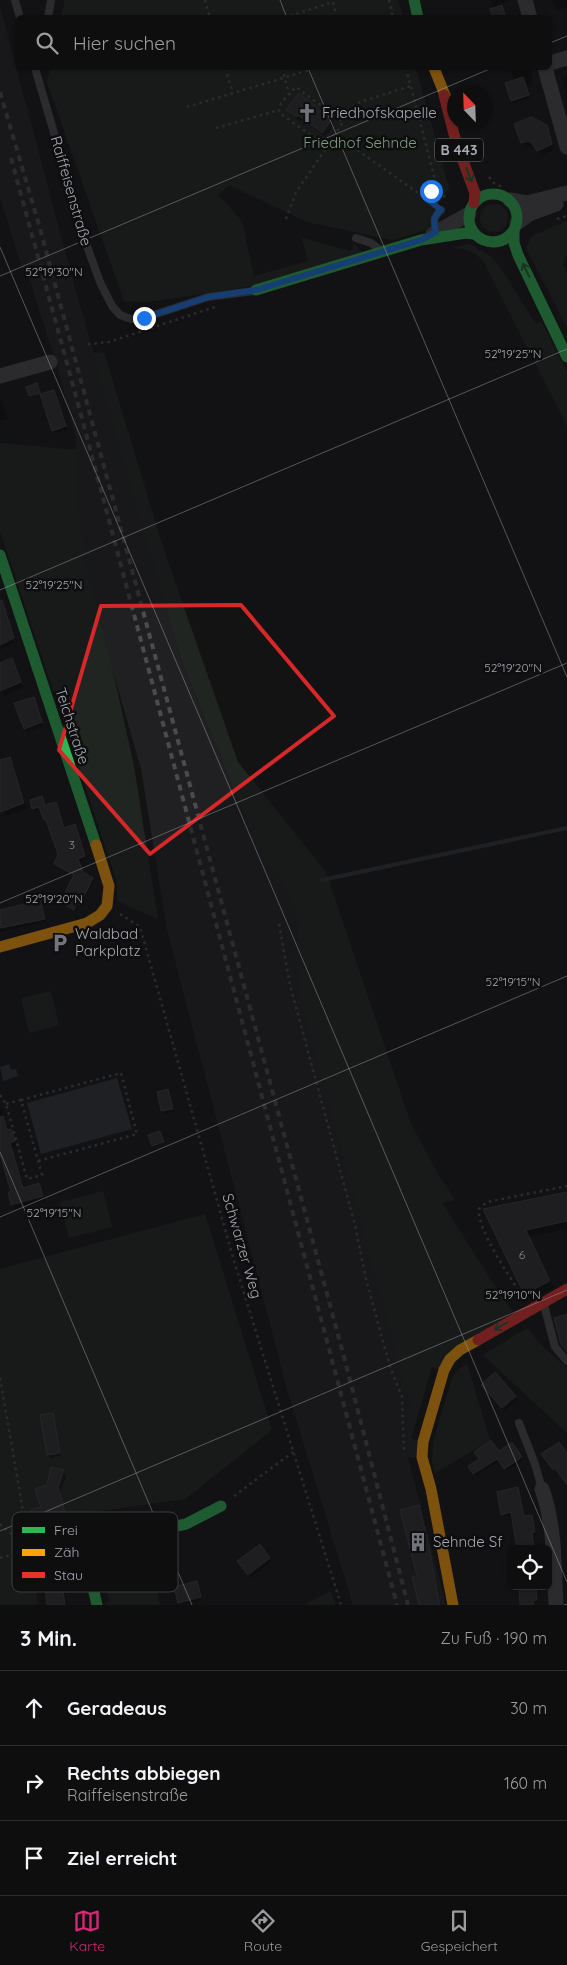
<!DOCTYPE html>
<html lang="de">
<meta charset="utf-8">
<style>
body{margin:0;font-family:Quicksand,sans-serif;background:#171718;color:#f1f3f6}
.controls{position:absolute;right:15px;bottom:15px;display:grid;overflow:hidden;border-radius:8px;box-shadow:0 1px 4px #0004}
.controls button{width:45px;height:45px;display:grid;place-items:center;padding:0;border:0;border-bottom:1px solid #2e2e2f;background:#0e0e0f;color:#f1f3f6;font:25px sans-serif}
.compass{position:absolute;left:447px;top:85px;width:45px;height:45px;border-radius:50%;background:#0e0e0f;box-shadow:0 1px 4px #0004;rotate:337deg}
.stop{position:absolute;width:15px;height:15px;margin:-11px;border:4px solid #1a73e8;border-radius:50%;background:#fff}
.stop.end{background:#1a73e8;border-color:#fff;box-shadow:0 1px 5px #0008}
.list{margin:0;padding:0;list-style:none}
h2{display:flex;justify-content:space-between;align-items:center;height:65px;margin:0;padding:0 20px;font-size:21px}
h2 small{font-size:16px;font-weight:400;color:#9b9c9e}
.list li{display:grid;grid-template-columns:32px 1fr auto;gap:15px;align-items:center;box-sizing:border-box;height:75px;padding:0 20px;border-top:1px solid #2e2e2f}
.list b{display:block;font-size:19px;white-space:nowrap}
.list p{margin:0;font-size:16px;white-space:nowrap;color:#9b9c9e}
.list em{font-size:16px;font-style:normal;color:#9b9c9e}
.icon{flex:none;width:28px;height:28px;fill:none;stroke:currentColor;stroke-width:2;stroke-linecap:round;stroke-linejoin:round}
.map{position:relative;flex:none;width:567px;height:1605px;overflow:hidden}
.search{position:absolute;background:#0e0e0f;box-shadow:0 1px 4px #0004;left:15px;right:15px;top:15px;height:55px;display:flex;align-items:center;gap:12px;box-sizing:border-box;padding:0 18px;border-radius:8px;color:#9b9c9e;font-size:19px}
.sheet{height:290px;background:#0e0e0f}
nav{display:flex;justify-content:space-around;align-items:center;box-sizing:border-box;height:70px;border-top:1px solid #2e2e2f;background:#0e0e0f;font-size:14px;color:#9b9c9e}
nav a{display:grid;justify-items:center;gap:2px}
nav .on{color:#db2777}
.map>svg:first-child{display:block}
.built{fill:#202022}
.green{fill:#202521}
.water{fill:#2d3239}
.shadow{fill:#0007}
.lines{fill:none;stroke-linecap:round;stroke-linejoin:round}
.stream{stroke:#2d3239;stroke-width:4}
.building{fill:#2e2e2f;stroke:#3c3d40}
.path{stroke:#4b4b4e;stroke-width:2.5;stroke-dasharray:2.5 4;stroke-linecap:butt}
.lane{stroke:#494a4d;stroke-width:8}
.street{stroke:#494a4d;stroke-width:15}
.fast{stroke:#30b455;stroke-width:11}
.slow{stroke:#ff9f0a;stroke-width:11}
.jam{stroke:#e5322d;stroke-width:11}
.rail{stroke:#4b4b4f;stroke-width:4;stroke-dasharray:6 5;stroke-linecap:butt}
.oneway{stroke:#1f6132}
.route{stroke:#1a73e8;stroke-width:6}
.marked{fill:none;stroke:#d62828;stroke-width:4;stroke-linejoin:round}
.ticks{fill:none;stroke:#a6a8b3;stroke-width:1;stroke-opacity:0.45}
.labels{text-anchor:middle;stroke-width:5;stroke-linejoin:round;paint-order:stroke}
.number-label{font-size:12px;fill:#888a92}
.shield{fill:#0e0e0f;stroke:#787a82;stroke-width:1}
.shield-label{font-size:14px;font-weight:bold;fill:#a6a8b3}
.poi-label{font-size:15px;fill:#a6a8b3;stroke:#0e0e0f;text-anchor:start}
.park-label{font-size:15px;fill:#7f9c85;stroke:#0e0e0f}
.street-label{font-size:15px;fill:#a6a8b3;stroke:#0e0e0f}
.key{fill:#0e0e0f;stroke:#3c3c40;stroke-width:1}
.key-label{font-size:14px;fill:#a6a8b3}
.ticks-label{font-size:12px;text-anchor:middle;fill:#a6a8b3;stroke:#0e0e0f;stroke-width:5;stroke-linejoin:round;paint-order:stroke}
</style>
<div class="map">
<svg width="567" height="1605" viewBox="0 0 567 1605">
<rect width="100%" height="100%" fill="#131314"/>
<polygon class="built" points="0,6 70,270 181,660 261,856 276,874 291,896 298,925 296,954 412,1412 408,1457 446,1605 353,1605 287,1389 167,930 141,769 113,671 87,567 78,503 76,439 58,369 31,284 21,265 0,197"/>
<g class="green">
<polygon points="65,0 398,0 403,17 61,17"/>
<polygon points="50,68 416,68 449,188 432,214 429,227 426,230 393,240 307,222 229,185 218,195 242,221 254,276 308,261 302,238 347,250 351,250 354,243 362,252 259,285 148,302 124,301 47,82"/>
<circle cx="494" cy="218" r="14"/>
<polygon points="567,221 567,254 563,264 567,272 567,327 526,248 532,236"/>
<path d="M469,244l20,11 9,9 38,60 5,-3 26,50v55l-83,-163c-9,-13 -18,-14 -33,-15z"/>
<polygon points="104,352 163,547 238,762 326,872 411,1124 438,1174 455,1200 442,1203 504,1300 513,1311 438,1369 432,1367 411,1438 419,1441 418,1458 408,1457 407,1413 412,1411 301,998 296,954 298,925 291,896 276,874 261,856 181,660 93,353"/>
<polygon points="0,443 77,450 78,503 87,567 113,671 134,766 158,919 117,901 117,882 0,531"/>
<polygon points="51,991 59,1025 29,1033 21,998"/>
<polygon points="103,1191 112,1227 69,1238 60,1202"/>
<polygon points="205,1214 272,1430 185,1499 86,1513 88,1524 73,1528 75,1535 40,1545 33,1568 38,1605 0,1605 0,1269"/>
<polygon points="527,1328 544,1348 567,1368 567,1433 483,1355"/>
<polygon points="467,1364 490,1440 435,1473 432,1463 433,1443 452,1378 459,1369"/>
<path d="M162,1543l3,19 -9,25 4,18h-55v-2l5,-2c-3,-9 -8,-20 -8,-30 -1,-19 45,-25 60,-28z"/>
<polygon points="331,1591 335,1605 304,1605"/>
</g>
<g class="water">
<polygon points="9,1064 11,1070 16,1069 18,1076 3,1081 0,1067"/>
<polygon points="117,1078 132,1129 41,1154 27,1103"/>
</g>
<g class="shadow">
<polygon points="491,0 510,0 501,4 506,18 494,18"/>
<polygon points="552,0 567,0 567,7 557,11"/>
<polygon points="510,68 530,68 533,84 526,86 530,98 514,103 512,100 515,81"/>
<polygon points="567,76 567,96 562,78"/>
<polygon points="288,110 331,120 334,125 325,137 302,120 300,122 291,115"/>
<polygon points="546,126 554,149 541,156 535,146 525,148 522,142"/>
<polygon points="54,391 67,430 55,433 53,430"/>
<polygon points="1,399 8,419 0,421 0,400"/>
<polygon points="14,639 15,642 0,650 0,646"/>
<polygon points="12,660 23,688 4,696 0,689 0,664"/>
<polygon points="35,702 43,726 27,732 16,704"/>
<polygon points="10,758 27,809 6,816 0,803 0,762"/>
<polygon points="31,800 45,807 64,829 76,828 86,859 79,862 83,874 94,881 81,907 79,906 76,912 63,903 75,877 55,864 59,854 48,822 45,820 42,809 35,811"/>
<polygon points="40,901 46,922 0,932 0,910"/>
<polygon points="168,1090 174,1112 165,1114 158,1093"/>
<polygon points="0,1104 8,1131 11,1130 17,1147 12,1148 24,1189 39,1184 45,1201 16,1210 12,1204 12,1193 0,1152"/>
<polygon points="160,1133 164,1144 153,1147 153,1146"/>
<polygon points="567,1193 567,1229 529,1237 554,1288 529,1300 485,1210"/>
<polygon points="495,1374 517,1400 505,1411 485,1388"/>
<polygon points="52,1414 61,1456 50,1458 48,1454"/>
<polygon points="512,1444 523,1460 507,1471 499,1461 476,1476 470,1466 498,1453"/>
<polygon points="63,1471 66,1477 60,1493 67,1516 71,1521 77,1541 68,1543 73,1578 63,1579 67,1605 48,1605 47,1595 43,1596 40,1591 45,1579 46,1558 42,1507 48,1486"/>
<polygon points="517,1489 525,1517 531,1516 533,1520 536,1535 533,1535 534,1549 519,1549 513,1516 504,1517 502,1514"/>
<polygon points="418,1506 421,1511 431,1553 441,1605 420,1605"/>
<polygon points="269,1558 271,1562 250,1578 240,1564"/>
<polygon points="196,1582 202,1600 181,1605 180,1603"/>
<polygon points="520,1586 537,1586 538,1603 522,1605"/>
</g>
<g class="lines">
<polyline class="stream" points="322,880 567,828"/>
</g>
<g class="building">
<polygon points="502,5 506,18 493,18 490,9"/>
<polygon points="523,77 529,95 511,101 505,83"/>
<polygon points="299,93 332,119 322,133 298,115 297,117 286,110"/>
<polygon points="531,117 547,125 552,144 537,151 530,141 521,143 514,124"/>
<polygon points="37,383 40,393 29,396 26,387"/>
<polygon points="54,390 66,426 52,431 40,394"/>
<polygon points="2,600 14,638 0,645 0,601"/>
<polygon points="12,658 21,682 0,691 0,663"/>
<polygon points="34,697 42,722 24,729 14,703"/>
<polygon points="10,757 24,803 0,812 0,760"/>
<polygon points="42,796 45,805 56,802 64,828 75,824 85,856 78,859 83,872 93,878 80,905 77,904 74,910 62,903 63,896 74,875 54,864 58,854 46,820 44,820 39,807 32,809 30,800"/>
<polygon points="40,900 45,919 0,928 0,910"/>
<polygon points="168,1089 173,1109 161,1111 157,1092"/>
<polygon points="3,1116 7,1130 11,1129 15,1141 10,1143 23,1188 39,1183 43,1196 11,1205 8,1192 11,1192 0,1154 0,1117"/>
<polygon points="160,1131 164,1142 152,1146 148,1135"/>
<polygon points="567,1192 567,1221 526,1230 550,1281 524,1294 483,1209"/>
<polygon points="567,1314 567,1352 561,1345 554,1318"/>
<polygon points="495,1372 516,1396 502,1408 481,1385"/>
<polygon points="53,1413 60,1453 47,1455 40,1415"/>
<polygon points="491,1440 499,1451 512,1442 522,1457 504,1469 497,1459 473,1474 468,1466 479,1459 474,1452"/>
<polygon points="559,1442 567,1453 567,1485 555,1468 553,1470 541,1454"/>
<polygon points="51,1467 64,1470 58,1487 66,1515 69,1514 75,1535 66,1538 71,1573 61,1574 65,1605 47,1605 45,1590 39,1591 37,1579 43,1578 40,1558 44,1557 30,1510 41,1507 35,1489 47,1485"/>
<polygon points="518,1487 524,1516 532,1515 535,1532 532,1532 534,1549 517,1549 511,1512 501,1515 497,1492"/>
<polygon points="419,1505 429,1546 440,1605 419,1605 412,1577 417,1576 400,1510"/>
<polygon points="260,1544 270,1558 248,1575 237,1561"/>
<polygon points="197,1581 201,1597 178,1603 174,1587"/>
<polygon points="536,1586 537,1600 533,1601 534,1605 520,1605 519,1587"/>
</g>
<g class="lines">
<g class="path">
<polyline points="205,0 210,18"/>
<polyline points="389,0 393,18"/>
<polyline points="284,18 333,2 337,18"/>
<polyline points="225,68 233,93"/>
<polyline points="282,68 289,94"/>
<polyline points="406,68 435,180 434,187 426,198"/>
<polyline points="187,107 316,68"/>
<polyline points="336,117 360,102 411,86"/>
<polyline points="216,128 279,110"/>
<polyline points="336,135 435,205"/>
<polyline points="489,177 494,183 504,188"/>
<polyline points="434,187 444,195 445,202"/>
<polyline points="286,219 296,192 327,147 281,114 279,110 281,103 296,87 343,122 327,147"/>
<polyline points="557,219 567,216"/>
<polyline points="88,344 109,342 218,306"/>
<polyline points="120,914 140,927 234,1261 341,1605"/>
<polyline points="279,924 290,985 355,1225 365,1275 390,1367 402,1397 404,1454"/>
<polyline points="0,1095 6,1104 27,1179 42,1175 21,1100 6,1104"/>
<polyline points="21,1100 121,1073 137,1134 38,1161"/>
<path d="M522,1296c-12,-19 -45,-66 -43,-87l8,-7 80,-16"/>
<polyline points="0,1378 30,1551"/>
<polyline points="234,1496 293,1452"/>
<polyline points="0,1524 29,1550"/>
<polyline points="0,1558 75,1538 77,1539"/>
<polyline points="20,1559 29,1552"/>
</g>
<g class="lane">
<polyline points="15,0 20,18"/>
<polyline points="48,18 51,0"/>
<polyline points="35,68 88,249 100,282 112,306 120,315 131,319 144,318 208,297 254,291"/>
<path d="M437,232c-4,-10 -4,-15 4,-22"/>
<polyline points="356,238 371,243 379,249"/>
<polyline points="544,1305 555,1347 567,1361"/>
<polyline points="519,1423 535,1464 542,1489"/>
</g>
<g class="street">
<polyline points="525,0 530,18"/>
<polyline points="550,63 567,58"/>
<polyline points="545,68 567,147"/>
<polyline points="510,200 527,203 567,193"/>
<polyline points="517,223 529,214 556,204"/>
<polyline points="433,234 469,214"/>
<polyline points="0,376 50,362"/>
<path d="M542,1489c13,37 12,77 14,116"/>
</g>
<g class="fast">
<polyline points="414,0 418,18"/>
<circle cx="493" cy="218" r="24"/>
<polyline points="514,231 514,243 518,255 567,357"/>
<polyline points="256,290 421,240 466,233 474,234"/>
<polyline points="0,555 96,845"/>
<polyline points="97,1605 86,1557 92,1546 106,1541 186,1524 221,1506"/>
</g>
<g class="slow">
<polyline points="434,68 451,110"/>
<polyline points="0,947 87,923 100,915 107,906 109,886 96,845"/>
<polyline points="453,1605 431,1489 422,1457 423,1442 444,1370 450,1359 460,1350 478,1340"/>
</g>
<g class="jam">
<polyline points="444,95 456,142 475,193 474,203"/>
<polyline points="478,1340 567,1289"/>
</g>
<g class="rail">
<polyline points="0,92 39,225 344,1357 408,1605"/>
<polyline points="11,158 80,411 397,1605"/>
</g>
</g>
<defs><path id="oneway-shaft" d="M-6 0H5M1.5-3L5.5 0L1.5 3" fill="none" stroke-width="1.6" stroke-linecap="round" stroke-linejoin="round" transform="scale(1.25)"/></defs>
<g class="oneway">
<use href="#oneway-shaft" transform="translate(469 175) rotate(69)"/>
<use href="#oneway-shaft" transform="translate(526 270) rotate(-117)"/>
<use href="#oneway-shaft" transform="translate(501 1326) rotate(150)"/>
</g>
<g class="lines">
<path class="route" d="M144,318l64,-21 48,-7 165,-50 15,-8c-3,-10 -3,-15 5,-22l-15,-12 5,-7"/>
</g>
<path d="M0 0H567V1605H0ZM241,605l93,111 -184,138 -91,-104 42,-144z" fill="#131314" fill-opacity=".55" fill-rule="evenodd"/>
<path class="marked" d="M241,605l93,111 -184,138 -91,-104 42,-144z"/>
<path class="ticks" d="M280,0l7,18M550,43l17,-7M308,68l259,609M0,247l567,1335M0,276l492,-208M0,590l567,-241M0,903l567,-240M0,1152l192,453M0,1217l567,-241M0,1531l567,-241M564,1605l3,-1"/>
<defs>
<g id="church-bare" transform="scale(1.5)"><path d="M-1.2-6h2.4v3.5h3.3v2.4h-3.3V6h-2.4V-.1h-3.3v-2.4h3.3Z" fill="#73747b" stroke="#0e0e0f" stroke-width="2.5" paint-order="stroke"/></g>
<g id="parking-bare" transform="scale(1.5)"><path d="M-3.5-5.5H1a3.5 3.5 0 0 1 0 7H-1V5.5H-3.5ZM-1-3.4V-.6H.8a1.4 1.4 0 0 0 0-2.8Z" fill="#73747b" stroke="#0e0e0f" stroke-width="2.5" paint-order="stroke"/></g>
<g id="building-bare" transform="scale(1.5)"><path d="M-4-6H4V6H1V3H-1V6H-4ZM-2.5-4.3h1.7v1.8h-1.7ZM.8-4.3h1.7v1.8H.8ZM-2.5-1h1.7V.8h-1.7ZM.8-1h1.7V.8H.8Z" fill="#73747b" stroke="#0e0e0f" stroke-width="2.5" paint-order="stroke"/></g>
</defs>
<g fill-rule="evenodd">
<use href="#church-bare" x="307" y="113"/>
<use href="#parking-bare" x="60" y="943"/>
<use href="#building-bare" x="418" y="1542"/>
</g>
<g class="labels">
<g class="number-label">
<text x="72" y="849">3</text>
<text x="522" y="1259">6</text>
</g>
<rect class="shield" x="435" y="138.5" width="48" height="23" rx="4"/>
<g class="shield-label">
<text x="459" y="155">B 443</text>
</g>
<g class="poi-label">
<text x="322" y="118">Friedhofskapelle</text>
<text x="75" y="939">Waldbad<tspan x="75" dy="17">Parkplatz</tspan></text>
<text x="433" y="1547">Sehnde Sf</text>
</g>
<g class="park-label">
<text x="360" y="148">Friedhof Sehnde</text>
</g>
<g class="street-label">
<text transform="translate(71 191) rotate(74)" y="5">Raiffeisenstraße</text>
<text transform="translate(72 726) rotate(72)" y="5">Teichstraße</text>
<text transform="translate(242 1246) rotate(74)" y="5">Schwarzer Weg</text>
</g>
</g>
<rect x="12" y="1512" width="166" height="80" rx="8" class="key"/>
<rect x="22" y="1527" width="23" height="6" fill="#30b455"/>
<rect x="22" y="1549" width="23" height="7" fill="#ff9f0a"/>
<rect x="22" y="1572" width="23" height="6" fill="#e5322d"/>
<g class="key-label">
<text x="54" y="1535">Frei</text>
<text x="54" y="1557">Zäh</text>
<text x="54" y="1580">Stau</text>
</g>
<g class="ticks-label">
<text x="54" y="276">52°19'30"N</text>
<text x="513" y="358">52°19'25"N</text>
<text x="54" y="589">52°19'25"N</text>
<text x="513" y="672">52°19'20"N</text>
<text x="54" y="903">52°19'20"N</text>
<text x="513" y="986">52°19'15"N</text>
<text x="54" y="1217">52°19'15"N</text>
<text x="513" y="1299">52°19'10"N</text>
</g>
</svg>
<div class="controls">
<button><svg class="icon" aria-label="locate" viewBox="0 0 24 24"><circle cx="12" cy="12" r="6"/><path d="M12 2v4M12 18v4M2 12h4M18 12h4"/></svg></button>
</div>
<svg class="compass" viewBox="-18 -18 36 36"><path d="M0-13l5 13h-10z" fill="#e53935"/><path d="M0 13l5-13h-10z" fill="#9b9c9e"/></svg>
<div class="stop" style="left:431px;top:191px"></div>
<div class="stop end" style="left:144px;top:318px"></div>
<div class="search"><svg class="icon" aria-label="search" viewBox="0 0 24 24"><circle cx="10" cy="10" r="6"/><path d="M15 15l6 6"/></svg>Hier suchen</div>
</div>
<section class="sheet">
<h2>3 Min.<small>Zu Fuß · 190 m</small></h2>
<ul class="list">
<li><svg class="icon" aria-label="ahead" viewBox="0 0 24 24"><path d="M12 20V5M6 11l6-6 6 6"/></svg><div><b>Geradeaus</b></div><em>30 m</em></li>
<li><svg class="icon" aria-label="right" viewBox="0 0 24 24"><path d="M7 20v-9h11M14 6l5 5-5 5"/></svg><div><b>Rechts abbiegen</b><p>Raiffeisenstraße</p></div><em>160 m</em></li>
<li><svg class="icon" aria-label="arrive" viewBox="0 0 24 24"><path d="M6 21V4h12l-3 4 3 4H6"/></svg><div><b>Ziel erreicht</b></div></li>
</ul>
</section>
<nav>
<a class="on"><svg class="icon" aria-label="map" viewBox="0 0 24 24"><path d="M3 6l6-2 6 2 6-2v14l-6 2-6-2-6 2zM9 4v14M15 6v14"/></svg>Karte</a>
<a><svg class="icon" aria-label="directions" viewBox="0 0 24 24"><path d="M12 3l9 9-9 9-9-9zM9 14v-3h6M13 9l2 2-2 2"/></svg>Route</a>
<a><svg class="icon" aria-label="saved" viewBox="0 0 24 24"><path d="M7 4h10v16l-5-4-5 4z"/></svg>Gespeichert</a>
</nav>
